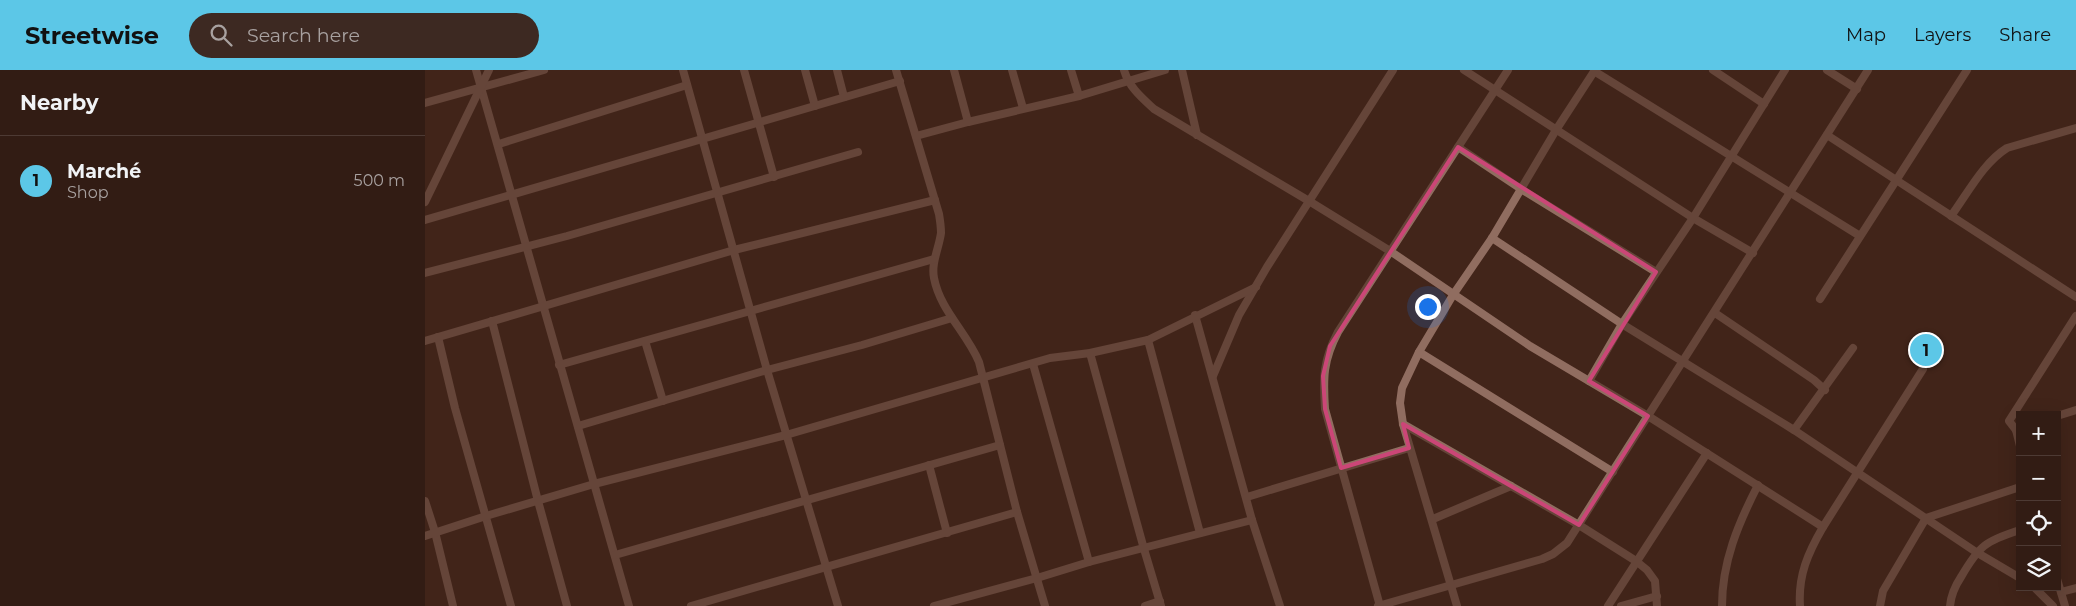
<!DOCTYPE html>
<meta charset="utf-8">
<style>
body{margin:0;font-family:Montserrat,sans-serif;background:#3d2922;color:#f1f3f6}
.controls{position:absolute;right:15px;bottom:15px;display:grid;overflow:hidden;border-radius:0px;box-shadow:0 5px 20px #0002}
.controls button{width:45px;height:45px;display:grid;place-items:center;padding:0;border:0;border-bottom:1px solid #4d3a34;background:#321c14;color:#f1f3f6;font:25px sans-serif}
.you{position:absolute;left:1002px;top:236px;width:18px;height:18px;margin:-12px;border:4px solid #fff;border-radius:50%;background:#1a73e8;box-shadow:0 0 0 8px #1a73e833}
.badge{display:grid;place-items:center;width:32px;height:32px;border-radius:50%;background:#5cc7e7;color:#111;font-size:16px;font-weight:700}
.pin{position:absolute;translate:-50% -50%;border:2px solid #fff;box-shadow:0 1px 5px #0006}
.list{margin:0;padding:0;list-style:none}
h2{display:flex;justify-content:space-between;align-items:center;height:65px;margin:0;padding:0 20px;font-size:21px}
h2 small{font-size:16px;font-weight:400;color:#a8a1a0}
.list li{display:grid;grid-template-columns:32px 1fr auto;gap:15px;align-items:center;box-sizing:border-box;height:90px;padding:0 20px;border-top:1px solid #4d3a34}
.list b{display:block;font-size:19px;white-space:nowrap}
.list p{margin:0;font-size:16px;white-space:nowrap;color:#a8a1a0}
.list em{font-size:16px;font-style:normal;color:#a8a1a0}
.icon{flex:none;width:28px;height:28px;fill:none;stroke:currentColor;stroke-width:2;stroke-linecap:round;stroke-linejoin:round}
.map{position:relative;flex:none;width:1651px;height:536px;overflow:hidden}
header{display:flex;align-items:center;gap:30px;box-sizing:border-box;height:70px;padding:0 25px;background:#5cc7e7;color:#111}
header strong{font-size:24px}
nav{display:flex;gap:28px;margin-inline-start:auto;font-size:18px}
.search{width:350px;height:45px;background:#3d2922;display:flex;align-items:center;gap:12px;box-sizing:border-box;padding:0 18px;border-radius:28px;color:#a8a1a0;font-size:19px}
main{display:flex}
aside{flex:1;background:#321c14}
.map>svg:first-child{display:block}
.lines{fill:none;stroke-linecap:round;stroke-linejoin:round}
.minor{stroke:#906d60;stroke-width:8}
.marked{fill:none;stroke:#cb4677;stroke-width:4;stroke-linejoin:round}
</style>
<header>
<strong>Streetwise</strong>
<div class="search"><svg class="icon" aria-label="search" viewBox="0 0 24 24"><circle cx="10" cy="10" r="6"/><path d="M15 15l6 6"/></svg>Search here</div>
<nav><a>Map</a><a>Layers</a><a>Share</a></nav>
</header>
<main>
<aside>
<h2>Nearby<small></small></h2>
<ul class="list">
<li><span class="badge">1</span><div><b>Marché</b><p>Shop</p></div><em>500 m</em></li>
</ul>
</aside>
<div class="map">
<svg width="1651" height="536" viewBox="0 0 1651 536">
<rect width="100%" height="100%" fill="#42251a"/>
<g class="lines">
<g class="minor">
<polyline points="51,0 204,536"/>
<polyline points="258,0 342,300 413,536"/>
<polyline points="319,0 349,107"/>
<polyline points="380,0 390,36"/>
<polyline points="412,0 419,27"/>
<path d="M471,0l43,144c1,6 2,13 2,19 -2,15 -10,30 -7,45 6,32 33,55 45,84l38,150 28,94"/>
<polyline points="529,0 543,52"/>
<polyline points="587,0 598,38"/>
<polyline points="646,0 654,26"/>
<path d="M699,0c5,17 17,27 30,39l155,92 81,50 140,95 118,70 175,111"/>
<polyline points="757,0 772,65"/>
<polyline points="1039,0 1268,148 1328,183"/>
<polyline points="1288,0 1339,34"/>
<polyline points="1402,0 1432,19"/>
<polyline points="1169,1 1435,166"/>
<polyline points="0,33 119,0"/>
<polyline points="1402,65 1651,227"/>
<polyline points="491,66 543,52 654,26 740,0"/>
<polyline points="74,74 262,15"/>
<polyline points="1033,77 1096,119 1231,202"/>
<polyline points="0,132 64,0"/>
<path d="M1526,146c17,-23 32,-53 56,-68l69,-20"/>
<polyline points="0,150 475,11"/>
<polyline points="1067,168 1197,254 1369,360 1551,482 1595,508"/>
<polyline points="0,203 142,166 433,82"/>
<polyline points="1395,229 1542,0"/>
<polyline points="1290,243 1389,310 1400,320"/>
<polyline points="770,245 827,450 855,536"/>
<polyline points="67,251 113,431 142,536"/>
<polyline points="13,267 30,338 86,536"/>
<polyline points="723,270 775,463"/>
<polyline points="0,271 309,180 510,130"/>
<polyline points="220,271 238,331"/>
<polyline points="994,282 1188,402"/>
<polyline points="665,283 719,479 736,536"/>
<polyline points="608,294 664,492"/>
<polyline points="134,295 509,189"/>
<polyline points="788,306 814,245 842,197 968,0"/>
<polyline points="1164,311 1197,254 1268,148 1360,0"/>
<polyline points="1632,346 1651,340"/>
<polyline points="978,354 1154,455 1211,491 1222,500 1230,511 1232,536"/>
<polyline points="153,356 342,300 437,275 527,248"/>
<polyline points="1595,358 1591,360 1584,351 1651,246"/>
<polyline points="1369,360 1428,278"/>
<polyline points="1591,360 1595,376"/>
<polyline points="504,395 522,463"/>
<polyline points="822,427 984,378"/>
<polyline points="0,431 10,462 28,536"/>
<polyline points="1008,449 1086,416"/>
<polyline points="0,466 61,446 169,414 361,365 625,288 665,283 723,270 831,217"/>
<polyline points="190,485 575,375"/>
<polyline points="1632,509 1640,536"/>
<polyline points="1609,517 1628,536"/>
<polyline points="1636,522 1651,518"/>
<polyline points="266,536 592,442"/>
<polyline points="509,536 612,508 664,492 827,450"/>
<polyline points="720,536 735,531"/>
<polyline points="953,536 1117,489 1128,484 1142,473 1443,0"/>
<path d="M955,536l-55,-197c-2,-31 -2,-49 13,-77l170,-262"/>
<polyline points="1032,536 978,354 975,333 977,318 994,282 1028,225 1067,168 1131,60 1170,0"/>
<polyline points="1183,536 1282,383"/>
<polyline points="1196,536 1232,526"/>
<path d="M1297,536c0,-44 16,-82 36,-121"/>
<path d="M1375,536c-2,-31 8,-53 23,-79l100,-158"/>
<polyline points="1455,536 1458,521 1501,448 1595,417"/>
<path d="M1525,536c1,-11 5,-20 11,-29 18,-31 24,-36 59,-47"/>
</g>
</g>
<path d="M0 0H1651V536H0ZM1033,77l198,125 -67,109 59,35 -69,109 -176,-101 6,24 -68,20 -16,-59 -2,-33 7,-30z" fill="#42251a" fill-opacity=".55" fill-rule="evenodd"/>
<path class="marked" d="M1033,77l198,125 -67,109 59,35 -69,109 -176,-101 6,24 -68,20 -16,-59 -2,-33 7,-30z"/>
</svg>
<div class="controls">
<button>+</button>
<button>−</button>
<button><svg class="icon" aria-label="locate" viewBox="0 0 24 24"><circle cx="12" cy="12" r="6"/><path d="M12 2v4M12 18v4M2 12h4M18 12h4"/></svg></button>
<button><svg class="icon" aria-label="layers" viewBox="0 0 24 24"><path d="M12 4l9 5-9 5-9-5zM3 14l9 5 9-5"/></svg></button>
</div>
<div class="you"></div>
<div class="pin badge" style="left:1501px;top:280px">1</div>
</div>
</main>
